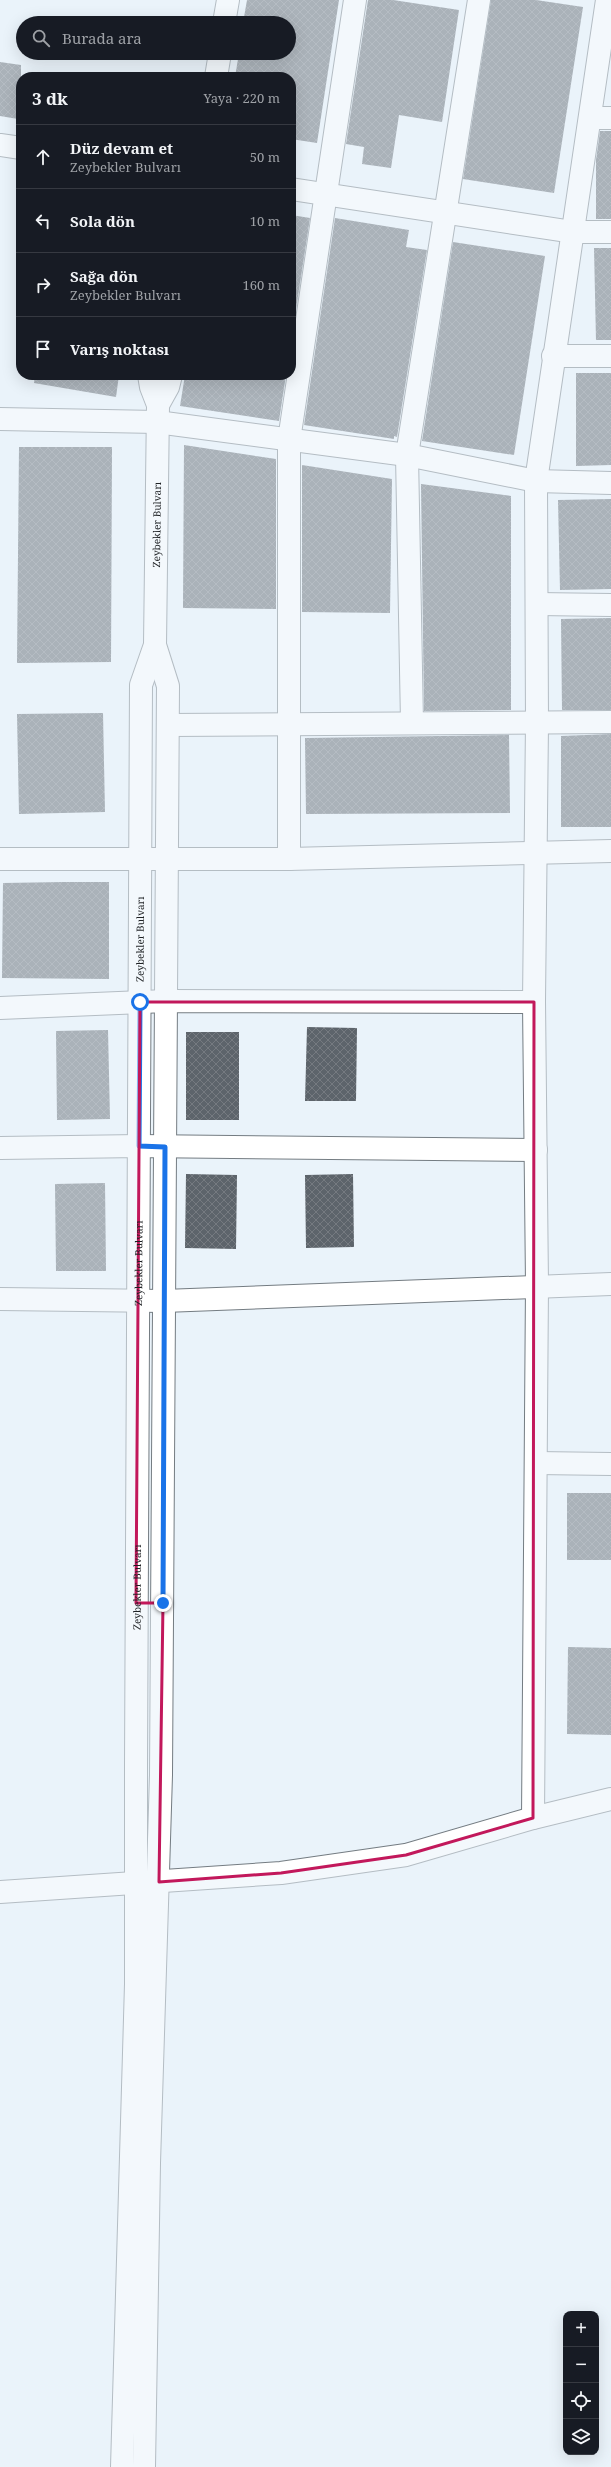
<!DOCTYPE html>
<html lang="tr">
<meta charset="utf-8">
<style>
body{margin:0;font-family:"Noto Serif",serif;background:#242831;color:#f1f3f6}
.controls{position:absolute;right:12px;bottom:12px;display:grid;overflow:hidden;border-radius:8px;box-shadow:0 4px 16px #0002}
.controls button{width:36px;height:36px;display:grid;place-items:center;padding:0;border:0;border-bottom:1px solid #363941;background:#171b24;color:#f1f3f6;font:20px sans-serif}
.stop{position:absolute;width:12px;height:12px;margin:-9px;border:3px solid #1a73e8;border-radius:50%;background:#fff}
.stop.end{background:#1a73e8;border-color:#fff;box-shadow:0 1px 4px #0008}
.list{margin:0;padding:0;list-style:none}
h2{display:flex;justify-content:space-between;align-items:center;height:52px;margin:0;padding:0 16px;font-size:17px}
h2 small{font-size:13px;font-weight:400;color:#9ea1a6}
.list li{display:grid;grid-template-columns:26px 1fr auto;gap:12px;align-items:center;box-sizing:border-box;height:64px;padding:0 16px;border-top:1px solid #363941}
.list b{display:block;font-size:15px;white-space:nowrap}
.list p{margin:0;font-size:13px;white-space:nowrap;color:#9ea1a6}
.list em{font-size:13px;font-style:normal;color:#9ea1a6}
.icon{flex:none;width:22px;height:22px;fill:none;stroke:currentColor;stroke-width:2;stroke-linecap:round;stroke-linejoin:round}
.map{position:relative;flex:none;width:611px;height:2467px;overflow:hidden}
.search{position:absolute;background:#171b24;box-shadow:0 4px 16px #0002;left:16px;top:16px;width:280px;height:44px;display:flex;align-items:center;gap:10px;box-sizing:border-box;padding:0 14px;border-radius:22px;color:#9ea1a6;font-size:15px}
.panel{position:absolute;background:#171b24;box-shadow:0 4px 16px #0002;left:16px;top:72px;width:280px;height:308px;border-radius:16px}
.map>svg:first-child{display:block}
.building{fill:url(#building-cross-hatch)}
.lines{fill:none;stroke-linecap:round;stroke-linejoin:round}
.minor-casing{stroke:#747c82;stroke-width:24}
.major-casing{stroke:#747c82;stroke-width:24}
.minor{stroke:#fff;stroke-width:22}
.major{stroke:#fff;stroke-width:22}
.route{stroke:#1a73e8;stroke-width:5}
.marked{fill:none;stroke:#c2185b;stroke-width:3;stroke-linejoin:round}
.labels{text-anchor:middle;stroke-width:4;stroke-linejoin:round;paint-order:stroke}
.street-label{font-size:10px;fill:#1e2124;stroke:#eaf3fa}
</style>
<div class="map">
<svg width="611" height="2467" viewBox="0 0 611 2467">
<defs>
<pattern id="building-cross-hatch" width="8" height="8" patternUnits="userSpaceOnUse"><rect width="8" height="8" fill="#5d646b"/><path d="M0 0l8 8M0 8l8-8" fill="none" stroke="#757a80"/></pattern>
</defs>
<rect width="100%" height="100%" fill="#eaf3fa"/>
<g class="building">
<polygon points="247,0 339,0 317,143 291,139 291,77 235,77 239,53 289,53 289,23 243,23"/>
<polygon points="368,0 393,0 459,10 442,122 399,115 391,168 362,164 364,147 346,144"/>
<polygon points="491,0 536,0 583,7 554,193 463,179"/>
<polygon points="0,62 21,65 21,103 18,119 0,116"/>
<polygon points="600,131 611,131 611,219 596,219 596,160"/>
<polygon points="291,215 310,218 291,342"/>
<polygon points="335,218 409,230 406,247 427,250 397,437 394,436 394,439 304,425"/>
<polygon points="453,242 545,256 514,455 422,441"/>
<polygon points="594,248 611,248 611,340 596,340"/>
<polygon points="576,373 611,373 611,465 576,466"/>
<polygon points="35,375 119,375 116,397 34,383"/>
<polygon points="185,375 286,375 279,421 180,406"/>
<polygon points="184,445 276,459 276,609 183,608"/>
<polygon points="19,447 112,447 111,662 17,663"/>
<polygon points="302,465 392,479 390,613 302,612"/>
<polygon points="421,484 511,496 511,710 424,711"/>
<polygon points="611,499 611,589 560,590 558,500"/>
<polygon points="611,618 611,710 562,710 561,619"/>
<polygon points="103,713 105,812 19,814 17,714"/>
<polygon points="611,734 611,827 561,827 561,736"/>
<polygon points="509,735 510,813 306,814 305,738"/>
<polygon points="64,882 109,882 109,979 2,978 3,883"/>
<polygon points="307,1027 357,1028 356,1101 305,1101"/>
<polygon points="108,1030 110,1119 57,1120 56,1031"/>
<rect x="186" y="1032" width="53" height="88"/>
<polygon points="186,1174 237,1175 236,1249 185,1248"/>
<polygon points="353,1174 354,1247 306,1248 305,1175"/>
<polygon points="105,1183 106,1271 56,1271 55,1184"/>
<rect x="567" y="1493" width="44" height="67"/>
<polygon points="568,1647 611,1648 611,1735 567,1734"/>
</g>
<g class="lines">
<g class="minor-casing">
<g id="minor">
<polyline points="224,23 228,0"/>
<polyline points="216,77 220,53"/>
<polyline points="590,118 611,118"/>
<polyline points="0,145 21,148"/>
<polyline points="291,189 573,232 611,232"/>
<polyline points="553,356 611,356"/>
<polyline points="158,405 168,387 171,375"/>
<polyline points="0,419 157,422 407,455 536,481 611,483"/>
<polyline points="537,604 611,605"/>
<polyline points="412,723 407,455 479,0"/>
<polyline points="168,725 611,722"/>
<polyline points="0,859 289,859 611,851"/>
<polyline points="289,859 289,440 355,0"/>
<polyline points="0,1008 166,1001 534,1002"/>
<polyline points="0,1148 139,1146 536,1150"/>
<polyline points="0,1299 164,1301 611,1284"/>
<polyline points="536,1463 611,1464"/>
<polyline points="533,1818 537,1285 534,1002 537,723 536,481 607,0"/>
<path id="s1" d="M122,2467l14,-483v-220l5,-1079 14,-40 3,-240 -7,-18 -2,-12"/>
<polyline points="144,2467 149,2163 161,1775 168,686 155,645"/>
</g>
</g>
<g class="major-casing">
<polyline id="major" points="0,1892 281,1873 406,1855 533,1818 611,1799"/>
</g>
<use href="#minor" class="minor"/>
<use href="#major" class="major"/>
</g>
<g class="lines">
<polyline class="route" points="140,1002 139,1146 165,1147 163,1603"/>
</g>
<path d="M0 0H611V2467H0ZM140,1002h394l-1,816 -127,37 -125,18 -122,9 4,-279h-27z" fill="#eaf3fa" fill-opacity=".55" fill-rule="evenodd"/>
<path class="marked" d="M140,1002h394l-1,816 -127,37 -125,18 -122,9 4,-279h-27z"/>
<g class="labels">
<g class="street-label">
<text dy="4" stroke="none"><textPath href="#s1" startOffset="1945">Zeybekler Bulvarı</textPath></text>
<text dy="4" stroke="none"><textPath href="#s1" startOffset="1528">Zeybekler Bulvarı</textPath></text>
<text dy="4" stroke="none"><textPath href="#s1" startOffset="1204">Zeybekler Bulvarı</textPath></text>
<text dy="4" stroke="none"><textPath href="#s1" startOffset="880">Zeybekler Bulvarı</textPath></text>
</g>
</g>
</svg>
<div class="controls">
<button>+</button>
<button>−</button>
<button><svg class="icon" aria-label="locate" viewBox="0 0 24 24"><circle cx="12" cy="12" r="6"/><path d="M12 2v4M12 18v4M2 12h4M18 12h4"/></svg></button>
<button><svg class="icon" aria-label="layers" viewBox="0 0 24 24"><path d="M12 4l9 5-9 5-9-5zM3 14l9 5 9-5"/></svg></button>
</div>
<div class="stop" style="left:140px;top:1002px"></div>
<div class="stop end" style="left:163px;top:1603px"></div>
<div class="search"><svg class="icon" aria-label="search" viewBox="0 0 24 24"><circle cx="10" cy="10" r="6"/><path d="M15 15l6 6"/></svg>Burada ara</div>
<section class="panel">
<h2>3 dk<small>Yaya · 220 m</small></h2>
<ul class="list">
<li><svg class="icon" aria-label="ahead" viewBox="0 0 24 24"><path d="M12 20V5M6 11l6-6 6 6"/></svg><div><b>Düz devam et</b><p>Zeybekler Bulvarı</p></div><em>50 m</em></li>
<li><svg class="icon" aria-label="left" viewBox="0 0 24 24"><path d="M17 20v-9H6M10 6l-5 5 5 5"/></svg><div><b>Sola dön</b></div><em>10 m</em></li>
<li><svg class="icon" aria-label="right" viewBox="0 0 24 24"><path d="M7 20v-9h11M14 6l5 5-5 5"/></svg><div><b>Sağa dön</b><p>Zeybekler Bulvarı</p></div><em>160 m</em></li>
<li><svg class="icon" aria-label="arrive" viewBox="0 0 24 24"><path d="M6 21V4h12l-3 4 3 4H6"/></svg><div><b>Varış noktası</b></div></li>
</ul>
</section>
</div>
